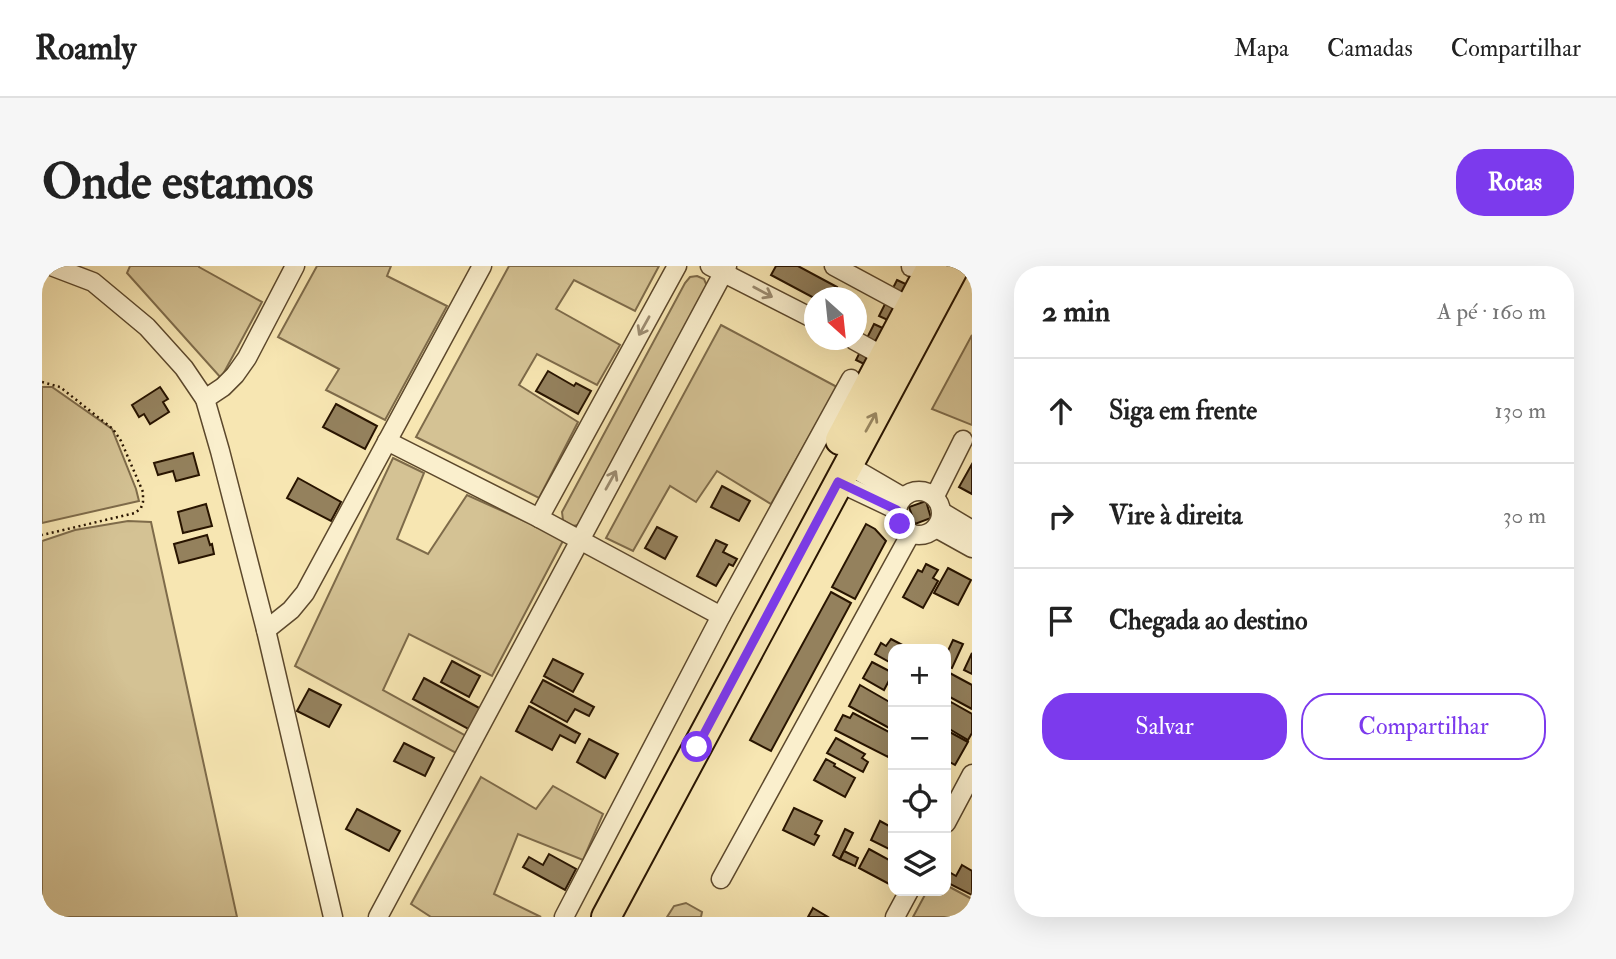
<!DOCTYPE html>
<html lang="pt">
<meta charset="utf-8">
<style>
body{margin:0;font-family:"IM FELL Double Pica",serif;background:#f6f6f6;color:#222}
.controls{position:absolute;right:21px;bottom:21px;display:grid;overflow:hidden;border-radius:14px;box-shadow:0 7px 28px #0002}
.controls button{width:63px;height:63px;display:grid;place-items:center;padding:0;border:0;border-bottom:2px solid #e0e0e0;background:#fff;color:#222;font:35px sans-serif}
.compass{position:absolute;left:762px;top:21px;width:63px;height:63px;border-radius:50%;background:#fff;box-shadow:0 7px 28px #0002;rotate:153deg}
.stop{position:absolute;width:21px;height:21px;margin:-16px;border:5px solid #7c3aed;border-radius:50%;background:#fff}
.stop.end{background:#7c3aed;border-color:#fff;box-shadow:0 2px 7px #0008}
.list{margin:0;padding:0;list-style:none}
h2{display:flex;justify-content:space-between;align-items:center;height:91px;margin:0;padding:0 28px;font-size:30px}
h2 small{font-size:23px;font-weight:400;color:#767676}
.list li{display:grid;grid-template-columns:46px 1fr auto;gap:21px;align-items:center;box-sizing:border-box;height:105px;padding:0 28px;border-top:2px solid #e0e0e0}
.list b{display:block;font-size:26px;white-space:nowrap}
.list em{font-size:23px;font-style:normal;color:#767676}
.actions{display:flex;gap:14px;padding:21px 28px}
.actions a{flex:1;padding:16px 0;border:2px solid #7c3aed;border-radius:28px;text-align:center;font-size:24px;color:#7c3aed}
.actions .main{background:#7c3aed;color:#fff}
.icon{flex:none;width:38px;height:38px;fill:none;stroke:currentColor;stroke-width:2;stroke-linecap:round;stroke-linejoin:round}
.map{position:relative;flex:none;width:930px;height:651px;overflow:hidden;border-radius:28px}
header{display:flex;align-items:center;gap:42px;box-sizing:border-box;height:98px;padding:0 35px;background:#fff;border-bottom:2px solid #e0e0e0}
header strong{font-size:33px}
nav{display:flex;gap:38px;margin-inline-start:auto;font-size:24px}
.intro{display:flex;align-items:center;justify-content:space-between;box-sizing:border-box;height:168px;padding:0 42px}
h1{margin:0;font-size:49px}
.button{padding:18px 32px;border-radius:28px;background:#7c3aed;color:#fff;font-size:24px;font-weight:700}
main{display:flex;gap:42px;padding:0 42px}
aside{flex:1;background:#fff;border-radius:28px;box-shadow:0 7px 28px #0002}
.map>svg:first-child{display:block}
.green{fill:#d4c294;stroke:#7e6b4a;stroke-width:2}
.building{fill:#94815d;stroke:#281400;stroke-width:2}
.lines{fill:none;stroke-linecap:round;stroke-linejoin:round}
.street-casing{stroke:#5c482c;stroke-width:21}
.primary-casing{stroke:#281400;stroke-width:32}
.path{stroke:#281400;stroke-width:2.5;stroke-dasharray:2 3.5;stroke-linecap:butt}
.street{stroke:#faefcd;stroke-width:18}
.primary{stroke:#f7e6b2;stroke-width:28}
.oneway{stroke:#9c8c71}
.oneway2{stroke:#9a8862}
.route{stroke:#7c3aed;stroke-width:9}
</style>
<header>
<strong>Roamly</strong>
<nav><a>Mapa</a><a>Camadas</a><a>Compartilhar</a></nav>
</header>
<div class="intro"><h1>Onde estamos</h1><a class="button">Rotas</a></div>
<main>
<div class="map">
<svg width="930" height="651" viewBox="0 0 930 651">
<rect width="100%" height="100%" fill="#f7e6b2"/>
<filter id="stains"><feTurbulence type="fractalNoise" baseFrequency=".00286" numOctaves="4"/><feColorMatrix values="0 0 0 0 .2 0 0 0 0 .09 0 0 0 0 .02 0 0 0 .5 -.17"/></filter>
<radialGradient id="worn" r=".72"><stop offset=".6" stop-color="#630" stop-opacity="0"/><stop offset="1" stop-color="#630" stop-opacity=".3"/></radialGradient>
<g class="green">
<polygon points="88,0 157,0 157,1 220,36 179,112 85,7"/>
<polygon points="275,0 349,0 345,10 405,40 343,154 284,124 297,103 236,71"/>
<polygon points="467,0 617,0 593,45 532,14 514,43 578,79 555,119 495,88 477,119 536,156 497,232 374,171"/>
<polygon points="655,10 662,13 665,20 537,259 530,260 521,254 520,246 643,17 648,11"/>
<polygon points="679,59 795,121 729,238 675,205 654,236 628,220 591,285 564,272"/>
<polygon points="930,69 930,159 890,143"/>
<polygon points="0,121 10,121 70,163 94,223 97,235 0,257"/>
<polygon points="351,192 382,207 355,273 386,288 425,229 522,273 450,410 367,368 341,424 424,470 414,487 253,400"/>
<polygon points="86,255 109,256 195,651 0,651 0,275 33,264"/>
<polygon points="439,511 494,543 511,520 561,548 541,594 476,568 452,628 499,651 389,651 369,638"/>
<polygon points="904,619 930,633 930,651 871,651 885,625 904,625"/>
<polygon points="644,637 660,646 659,651 625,651 632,640"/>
</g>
<g class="building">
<polygon points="734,0 756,0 795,21 789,32 772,32 729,9"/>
<polygon points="855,14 868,20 850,56 837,50"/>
<polygon points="832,58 845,64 826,100 814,94"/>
<polygon points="506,105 532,120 534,117 549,125 536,148 494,125"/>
<polygon points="118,121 126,133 121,136 127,146 108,158 102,148 97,151 90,139"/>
<polygon points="294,138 335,160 323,183 281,161"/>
<polygon points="151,187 157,209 134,215 131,205 116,209 112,197"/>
<polygon points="930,198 930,228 917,221"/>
<polygon points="256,212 299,236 289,255 245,232"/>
<polygon points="680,220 708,235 697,255 669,241"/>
<polygon points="884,235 889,252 873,258 867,241"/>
<polygon points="164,238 170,260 141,267 136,246"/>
<polygon points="824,258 833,263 844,275 813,333 790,321"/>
<polygon points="615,261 635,271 623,293 603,282"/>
<polygon points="165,269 168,279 170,278 172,288 137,297 132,278"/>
<polygon points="674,274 685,279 681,286 695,293 691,300 687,298 674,320 655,310"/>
<polygon points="884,298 896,304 891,312 896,315 881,342 861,331 876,304 880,306"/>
<polygon points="906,302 929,314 916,339 892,327"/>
<polygon points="789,326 809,337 729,485 708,474"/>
<polygon points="849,373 868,383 851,383 851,398 833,388 839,377 844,380"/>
<polygon points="911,374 921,378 910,402 904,400 904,389"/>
<polygon points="930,387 930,408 922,404"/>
<polygon points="511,393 541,408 531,426 502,410"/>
<polygon points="410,395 438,410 427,431 399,416"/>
<polygon points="830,396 851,407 842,424 821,412"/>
<polygon points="904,405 930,419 930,443 904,429 907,421 904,419"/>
<polygon points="382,412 441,444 430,465 371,433"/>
<polygon points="501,414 552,441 547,450 533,443 525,456 489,436"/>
<polygon points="818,419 851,438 851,459 849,463 807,440"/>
<polygon points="267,423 299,439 287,461 255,445"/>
<polygon points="909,436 930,448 930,467 926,474 904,461 904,445"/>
<polygon points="487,440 538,468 533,477 518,469 510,484 474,465"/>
<polygon points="811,447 851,468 851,481 846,491 793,464 801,449 808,452"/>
<polygon points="904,464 926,476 913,499 904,494"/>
<polygon points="794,472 823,488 820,492 826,496 821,506 785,487"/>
<polygon points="547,473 576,488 563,512 535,496"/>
<polygon points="362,477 392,492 383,510 352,495"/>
<polygon points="784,493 793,498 792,500 813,512 803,531 772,514"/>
<polygon points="752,542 780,555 773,568 777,570 772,579 741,564"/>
<polygon points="315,543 358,565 347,585 304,563"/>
<polygon points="838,555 851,562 851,585 829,574"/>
<polygon points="803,563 811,567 798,593 791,589"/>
<polygon points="827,583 851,596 851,620 817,602"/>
<polygon points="802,585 816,592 813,600 798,593"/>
<polygon points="507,588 534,603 523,624 481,601 487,591 501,599"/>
<polygon points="920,599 930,605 930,629 904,616 907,606 914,610"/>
<polygon points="771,642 786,651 766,651"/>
</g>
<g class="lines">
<g class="street-casing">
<g id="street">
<polyline points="9,0 51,16 105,61 142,102 163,133 178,185 224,364 291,651"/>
<polyline points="668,0 772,53"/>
<polyline points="792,0 868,41"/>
<polyline points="869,1 869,0"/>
<polyline points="812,74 841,90"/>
<polyline points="163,133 181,121 193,109 205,92 253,0"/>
<polyline points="345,175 497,252 679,350"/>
<polyline points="806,199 861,231"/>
<polyline points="796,216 855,244"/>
<circle cx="877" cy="247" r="22"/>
<polyline points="893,230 921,174"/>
<polyline points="900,246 930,264"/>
<polyline points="497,252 635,0"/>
<polyline points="894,262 930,282"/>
<polyline points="224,364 249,344 263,327 440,0"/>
<polyline points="904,557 930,508"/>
<polyline points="679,613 869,267"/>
<polyline points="336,651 685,0"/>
<polyline points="522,651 679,350 809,113"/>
<polyline points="853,651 867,625"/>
</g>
</g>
<g class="primary-casing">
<g id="primary">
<polyline points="798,174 890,0"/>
<polyline points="564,651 913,0"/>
</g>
</g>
<polyline class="path" points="0,116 18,121 71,163 79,175 101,226 101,236 99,242 93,247 0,269"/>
<use href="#street" class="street"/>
<use href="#primary" class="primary"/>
</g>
<defs><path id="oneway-shaft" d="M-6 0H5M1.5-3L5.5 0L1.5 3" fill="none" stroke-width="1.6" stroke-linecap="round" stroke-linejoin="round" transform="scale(1.75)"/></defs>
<g class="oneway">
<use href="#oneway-shaft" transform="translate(721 26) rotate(28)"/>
<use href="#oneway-shaft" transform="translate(602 60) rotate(119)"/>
<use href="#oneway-shaft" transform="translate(569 214) rotate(-61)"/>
</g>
<use class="oneway2" href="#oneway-shaft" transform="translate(829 156) rotate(-61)"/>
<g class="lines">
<polyline class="route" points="655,481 796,216 855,244 855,251 858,258"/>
</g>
<rect width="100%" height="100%" filter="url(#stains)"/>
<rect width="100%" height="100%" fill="url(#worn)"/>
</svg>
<div class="controls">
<button>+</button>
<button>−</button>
<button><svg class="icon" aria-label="locate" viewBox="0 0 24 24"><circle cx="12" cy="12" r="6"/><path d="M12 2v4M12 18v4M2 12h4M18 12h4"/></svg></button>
<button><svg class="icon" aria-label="layers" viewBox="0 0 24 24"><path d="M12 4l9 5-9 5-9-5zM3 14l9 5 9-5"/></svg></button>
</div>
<svg class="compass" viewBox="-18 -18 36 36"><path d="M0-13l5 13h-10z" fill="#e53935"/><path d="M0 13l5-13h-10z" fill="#767676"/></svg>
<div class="stop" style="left:655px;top:481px"></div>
<div class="stop end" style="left:858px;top:258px"></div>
</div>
<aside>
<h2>2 min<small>A pé · 160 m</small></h2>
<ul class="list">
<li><svg class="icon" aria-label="ahead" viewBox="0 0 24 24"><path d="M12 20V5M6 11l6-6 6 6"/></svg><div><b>Siga em frente</b></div><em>130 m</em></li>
<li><svg class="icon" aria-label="right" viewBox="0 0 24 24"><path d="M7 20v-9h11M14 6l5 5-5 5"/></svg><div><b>Vire à direita</b></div><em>30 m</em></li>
<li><svg class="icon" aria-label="arrive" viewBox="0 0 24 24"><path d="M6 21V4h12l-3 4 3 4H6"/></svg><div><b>Chegada ao destino</b></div></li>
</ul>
<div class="actions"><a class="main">Salvar</a><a>Compartilhar</a></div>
</aside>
</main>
